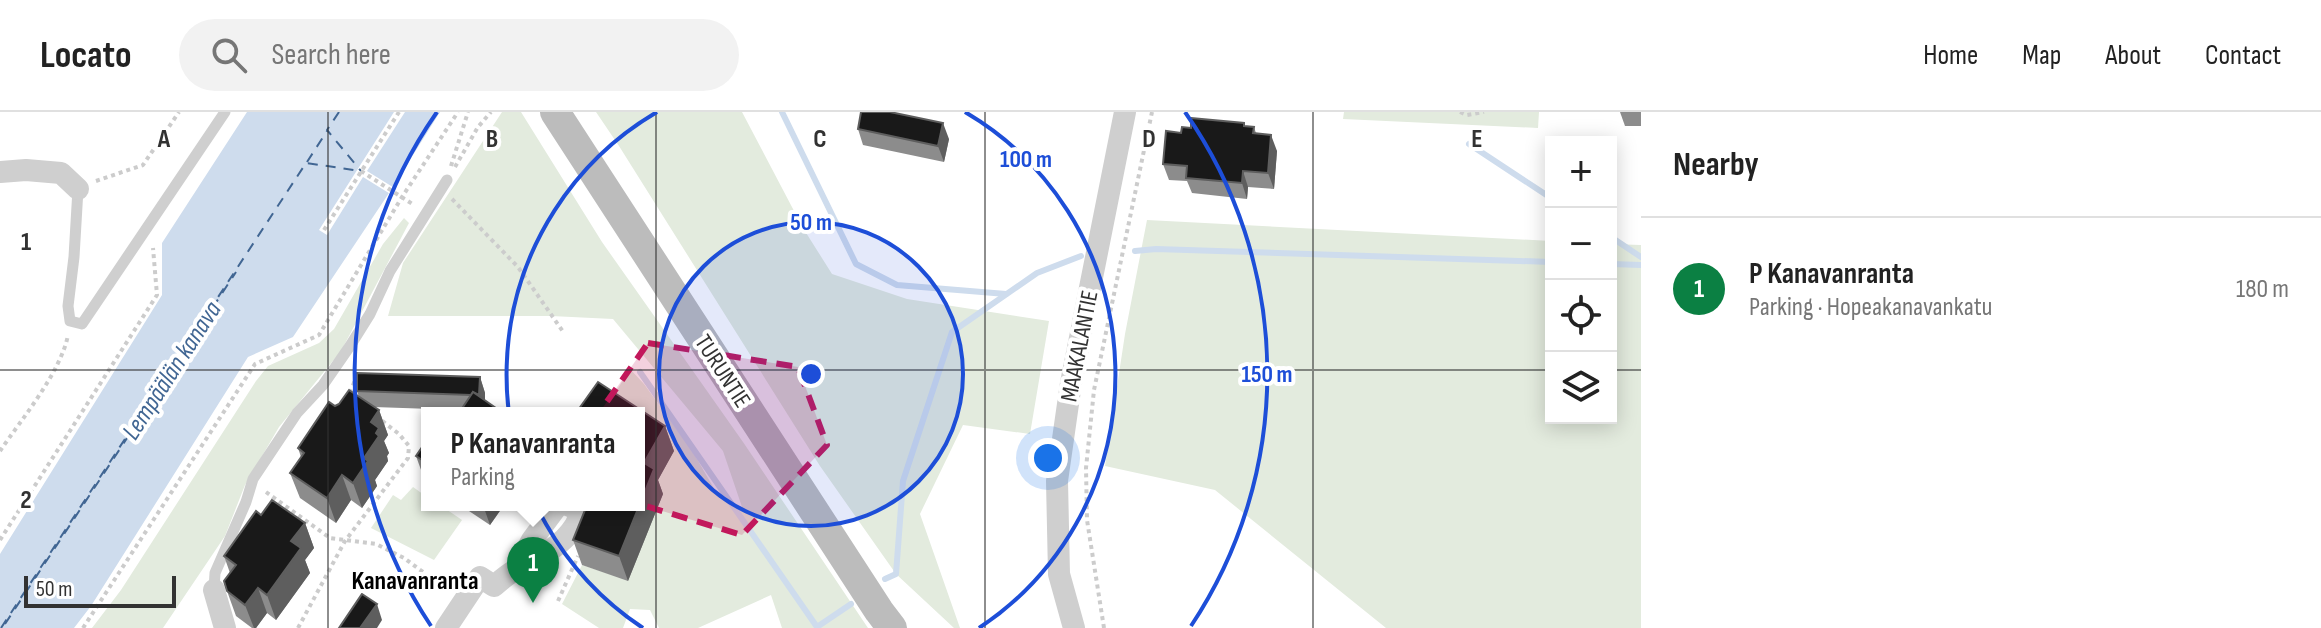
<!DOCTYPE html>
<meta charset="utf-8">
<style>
body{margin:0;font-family:"Sofia Sans Condensed",sans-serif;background:#f2f2f2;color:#222}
.controls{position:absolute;right:24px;top:24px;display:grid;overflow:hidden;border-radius:0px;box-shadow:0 4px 20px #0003}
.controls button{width:72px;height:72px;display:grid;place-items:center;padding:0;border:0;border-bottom:2px solid #e0e0e0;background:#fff;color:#222;font:40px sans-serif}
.scale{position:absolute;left:24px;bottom:20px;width:152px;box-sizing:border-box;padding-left:8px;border:4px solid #323232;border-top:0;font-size:22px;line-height:28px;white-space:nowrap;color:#323232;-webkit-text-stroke:6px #fff;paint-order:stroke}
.you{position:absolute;left:1048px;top:346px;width:28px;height:28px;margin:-20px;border:6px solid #fff;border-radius:50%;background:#1a73e8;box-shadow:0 0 0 12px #1a73e833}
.badge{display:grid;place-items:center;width:52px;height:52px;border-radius:50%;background:#0b8043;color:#fff;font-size:26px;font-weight:700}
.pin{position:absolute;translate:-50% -66px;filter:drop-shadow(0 2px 4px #0008)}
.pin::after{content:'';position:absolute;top:42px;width:28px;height:24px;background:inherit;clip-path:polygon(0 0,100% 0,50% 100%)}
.popup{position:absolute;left:421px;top:295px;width:224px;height:104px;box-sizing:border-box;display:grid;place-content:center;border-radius:0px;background:#fff;filter:drop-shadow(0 2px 6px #0005);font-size:26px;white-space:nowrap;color:#767676}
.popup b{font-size:30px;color:#222}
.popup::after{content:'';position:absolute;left:50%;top:100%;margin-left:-16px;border:16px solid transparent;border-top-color:#fff}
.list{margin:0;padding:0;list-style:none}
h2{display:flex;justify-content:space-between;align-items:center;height:104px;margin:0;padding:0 32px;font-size:34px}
h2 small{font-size:26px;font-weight:400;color:#767676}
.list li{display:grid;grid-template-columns:52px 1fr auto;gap:24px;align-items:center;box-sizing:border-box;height:144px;padding:0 32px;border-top:2px solid #e0e0e0}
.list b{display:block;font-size:30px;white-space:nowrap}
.list p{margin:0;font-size:26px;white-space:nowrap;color:#767676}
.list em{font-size:26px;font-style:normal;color:#767676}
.icon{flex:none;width:44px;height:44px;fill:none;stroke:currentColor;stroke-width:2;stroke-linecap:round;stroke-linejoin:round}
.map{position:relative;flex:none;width:1641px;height:516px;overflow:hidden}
header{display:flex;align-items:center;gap:48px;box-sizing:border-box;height:112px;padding:0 40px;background:#fff;border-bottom:2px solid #e0e0e0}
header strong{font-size:38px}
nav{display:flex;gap:44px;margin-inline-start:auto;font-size:28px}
.search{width:560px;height:72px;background:#f2f2f2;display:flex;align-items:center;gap:20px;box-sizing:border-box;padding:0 28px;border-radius:44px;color:#767676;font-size:30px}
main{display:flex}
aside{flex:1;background:#fff}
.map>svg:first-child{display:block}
.green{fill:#e3ebde}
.water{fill:#cedced}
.pier{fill:#fff}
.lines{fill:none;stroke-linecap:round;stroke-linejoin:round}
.stream{stroke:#cedced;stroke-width:6}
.ferry{stroke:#416693;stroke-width:2;stroke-dasharray:10 8;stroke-linecap:butt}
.path{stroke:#ccc;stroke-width:4;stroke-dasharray:4 4;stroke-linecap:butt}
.lane{stroke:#cfcfcf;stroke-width:11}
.street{stroke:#cfcfcf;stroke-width:22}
.secondary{stroke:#bcbcbc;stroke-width:30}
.wall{fill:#8c8c8c}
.shaded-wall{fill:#5e5e5e}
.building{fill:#191919;stroke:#5e5e5e;stroke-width:2}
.marked{fill:#c2185b;fill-opacity:0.2;stroke:#c2185b;stroke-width:6;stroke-dasharray:16 10;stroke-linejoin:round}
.grid{fill:none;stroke:#323232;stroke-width:2;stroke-opacity:0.55}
.ring{fill:none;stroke:#1d4ed8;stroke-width:4}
.labels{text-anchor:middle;stroke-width:8;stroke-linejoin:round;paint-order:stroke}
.street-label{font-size:24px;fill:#323232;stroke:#fff}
.water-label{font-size:26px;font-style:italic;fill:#416693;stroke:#fff}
.neighbourhood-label{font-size:26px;font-weight:bold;fill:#000;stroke:#fff}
.grid-label{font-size:26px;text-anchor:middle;font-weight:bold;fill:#323232;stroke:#fff;stroke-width:8;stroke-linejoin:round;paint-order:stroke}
.centre{fill:#1d4ed8;stroke:#fff;stroke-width:4}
.ring-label{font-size:24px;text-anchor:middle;font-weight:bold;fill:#1d4ed8;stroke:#fff;stroke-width:8;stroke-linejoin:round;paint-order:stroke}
</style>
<header>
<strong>Locato</strong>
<div class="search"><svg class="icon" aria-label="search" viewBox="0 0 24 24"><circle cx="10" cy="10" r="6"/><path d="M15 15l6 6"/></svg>Search here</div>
<nav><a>Home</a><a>Map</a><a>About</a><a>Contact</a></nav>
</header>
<main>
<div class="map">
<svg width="1641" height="516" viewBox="0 0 1641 516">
<rect width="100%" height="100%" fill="#fff"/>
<g class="green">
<polygon points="502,0 521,0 602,130 743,330 868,516 782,516 771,483 698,516 659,516 650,498 630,497 623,516 599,516 562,492 582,453 628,468 662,382 653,376 639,301 607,294 630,257 644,272 693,340 720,387 742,395 723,339 613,207 551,204 388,204 403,151"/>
<polygon points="596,0 742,0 803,116 832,162 907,187 1049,209 1030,322 963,313 920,402 960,516 954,516 896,462 820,354 619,34"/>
<polygon points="1344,0 1539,0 1538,16 1343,7"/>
<polygon points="404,106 409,111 341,239 279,315 245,373 225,424 163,516 92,516 121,478 256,269 268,254 319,231 334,217 383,132"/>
<polygon points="1147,108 1551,129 1551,306 1611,306 1611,132 1641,133 1641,516 1386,516 1215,378 1105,354 1125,222"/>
<polygon points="413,375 427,385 427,393 440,393 462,408 434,448 371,416 393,383 401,388"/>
</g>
<polygon class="water" points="247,0 440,0 391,78 293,225 248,245 91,494 74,516 0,516 0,442 162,183 162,131"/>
<polygon class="pier" points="394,0 405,0 367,59 396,77 392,83 363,65 327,123 319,118"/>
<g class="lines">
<g class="stream">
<polyline points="782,0 856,152 897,173 1006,182"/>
<polyline points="1469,32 1551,86"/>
<polyline points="1611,125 1641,145"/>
<polyline points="1135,139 1156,137 1551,150"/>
<polyline points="1611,152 1641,153"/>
<polyline points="640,260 817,515 851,492"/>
<polyline points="885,467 896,462 903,369 952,220 1037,161 1081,144"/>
</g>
<g class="ferry">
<polyline points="339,0 327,18 361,59"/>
<polyline points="307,50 327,19"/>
<polyline points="5,512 236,160"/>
<polyline points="1,516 306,51 361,59"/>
</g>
<g class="path">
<polyline points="1460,0 1467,3 1484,0"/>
<polyline points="451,54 468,0"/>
<polyline points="455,55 478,15 491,0"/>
<polyline points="361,59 414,93"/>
<polyline points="96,69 143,53 179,0"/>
<polyline points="452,87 518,155 564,221"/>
<polyline points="324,118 399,0"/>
<polyline points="350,281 355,268 359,267"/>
<path d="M0,339c21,-31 61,-79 68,-116"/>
<polyline points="266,380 330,426 376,432 404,446 427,463"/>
<polyline points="0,428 157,183 153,136"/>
<polyline points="558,489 578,444"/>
<polyline points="83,516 255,252 319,223 402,85 458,0"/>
<polyline points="298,516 345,429 408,346 409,334 399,322 381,308"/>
<polyline points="1104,516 1087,408 1086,356 1094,278 1152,0"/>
</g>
<g class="lane">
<polyline points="78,77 74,145 68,194 70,209 82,212 225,0"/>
<polyline points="214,478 215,461 246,390 253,367 297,301 323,273 350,234 370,202 390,159 447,68"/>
</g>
<g class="street">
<polyline points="0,60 26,58 61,61 78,77"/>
<polyline points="517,456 532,428 558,393"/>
<polyline points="214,478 225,516"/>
<path d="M446,516l34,-51 14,9c8,-7 17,-14 26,-19 25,-14 47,-23 59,-49l-4,-10 -8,-3"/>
<polyline points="1074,516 1059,462 1057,369 1071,271 1125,0"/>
</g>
<polyline class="secondary" points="555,0 879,499 892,516"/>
</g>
<g class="wall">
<polygon points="1620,0 1641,0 1641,14 1625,14"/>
<polygon points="1245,14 1254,15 1256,21 1277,39 1274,77 1248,75 1247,87 1192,81 1187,69 1169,68 1163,52 1181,21 1191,16"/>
<polygon points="858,17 949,27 944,50 863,33"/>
<polygon points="480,265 485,281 485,289 461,298 374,295 379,298 388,323 384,329 389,341 387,344 388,349 375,368 377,374 362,396 351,388 336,411 300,386 290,361 301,345 298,336 359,285 357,279"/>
<polygon points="665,314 674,339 658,368 663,382 628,469 582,453 573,428"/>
<polygon points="427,328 427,370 425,369 416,344"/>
<polygon points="460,393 504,393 490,413"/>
<polygon points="261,403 305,411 314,436 305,448 310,461 276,508 267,501 256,516 252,516 236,504 227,479 230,461 224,444"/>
</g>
<g class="shaded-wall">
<polygon points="943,11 949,27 944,50 938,34"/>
<polygon points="1271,23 1277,39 1274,77 1268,61"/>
<polygon points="1243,59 1248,75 1247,87 1242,71"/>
<polygon points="480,265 485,281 485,299 479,283"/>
<polygon points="379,298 388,323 384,329 389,341 387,344 388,349 375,368 377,374 362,396 353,371 364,346 371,310"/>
<polygon points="665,314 674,339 658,368 663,382 628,469 619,444 644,351"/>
<polygon points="342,363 351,388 336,411 327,386"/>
<polygon points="483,393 504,393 490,413"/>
<polygon points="305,411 314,436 305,448 310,461 276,508 267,483 291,429"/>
<polygon points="258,476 267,501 256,516 254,516 245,493"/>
<polygon points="377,492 382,508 377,516 360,516"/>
</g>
<g class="building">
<polygon points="861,0 890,0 943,11 938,34 858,17"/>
<polygon points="1191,6 1244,11 1244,14 1254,15 1253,21 1271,23 1268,61 1243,59 1242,71 1186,66 1187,54 1163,52 1166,19 1181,21 1182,15 1191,16"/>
<polygon points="357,261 480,265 479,283 473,280 471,283 357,279"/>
<polygon points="598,270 665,314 644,351 654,357 619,444 573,428 587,393 639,393 639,301 576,301"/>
<polygon points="349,278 379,298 371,310 379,316 376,321 379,324 364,346 368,349 353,371 342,363 327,386 290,361 304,341 298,336 329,290 335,294 339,292"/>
<polygon points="473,280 503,301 459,301"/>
<polygon points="427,328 427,351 416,344"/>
<polygon points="272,388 305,411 291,429 301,436 267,483 258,476 245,493 227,479 224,469 236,453 224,444 256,399 261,403"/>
<polygon points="362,482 377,492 360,516 339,516"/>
</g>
<path class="marked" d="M648,231l150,24 29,78 -85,90 -133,-40 -17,-72z"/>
<path class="grid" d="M328,0v516M656,0v516M985,0v516M1313,0v516M0,258h1551M1611,258h30"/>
<circle cx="811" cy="262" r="152" fill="#1d4ed8" fill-opacity=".12"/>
<g class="ring">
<circle cx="811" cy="262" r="152"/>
<path d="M643 516A304 304 0 0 1 657 0M965 0A304 304 0 0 1 979 516"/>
<path d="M431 514A456 456 0 0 1 437 0M1185 0A456 456 0 0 1 1191 514"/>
</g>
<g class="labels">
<g class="street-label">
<text transform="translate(1079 234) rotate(-79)" y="8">MAAKALANTIE</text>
<text transform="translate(723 259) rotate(57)" y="8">TURUNTIE</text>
</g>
<g class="water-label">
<text transform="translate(171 258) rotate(-57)" y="9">Lempäälän kanava</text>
</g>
<g class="neighbourhood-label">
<text x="415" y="477">Kanavanranta</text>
</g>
</g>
<g class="grid-label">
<text x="164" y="35">A</text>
<text x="492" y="35">B</text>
<text x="820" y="35">C</text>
<text x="1149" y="35">D</text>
<text x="1477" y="35">E</text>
<text x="26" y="138">1</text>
<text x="26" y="396">2</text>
</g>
<circle cx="811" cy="262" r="12" class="centre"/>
<g class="ring-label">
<text x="1026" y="55">100 m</text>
<text x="811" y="118">50 m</text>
<text x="1267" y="270">150 m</text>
</g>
</svg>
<div class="controls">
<button>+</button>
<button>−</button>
<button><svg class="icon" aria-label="locate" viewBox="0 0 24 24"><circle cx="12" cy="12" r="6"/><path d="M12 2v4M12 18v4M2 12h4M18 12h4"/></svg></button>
<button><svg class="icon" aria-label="layers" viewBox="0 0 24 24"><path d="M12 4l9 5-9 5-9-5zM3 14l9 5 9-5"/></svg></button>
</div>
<div class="scale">50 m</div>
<div class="you"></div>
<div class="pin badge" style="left:533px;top:491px">1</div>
<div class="popup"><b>P Kanavanranta</b>Parking</div>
</div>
<aside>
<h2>Nearby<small></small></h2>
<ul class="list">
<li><span class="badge">1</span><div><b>P Kanavanranta</b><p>Parking · Hopeakanavankatu</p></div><em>180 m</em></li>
</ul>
</aside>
</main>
